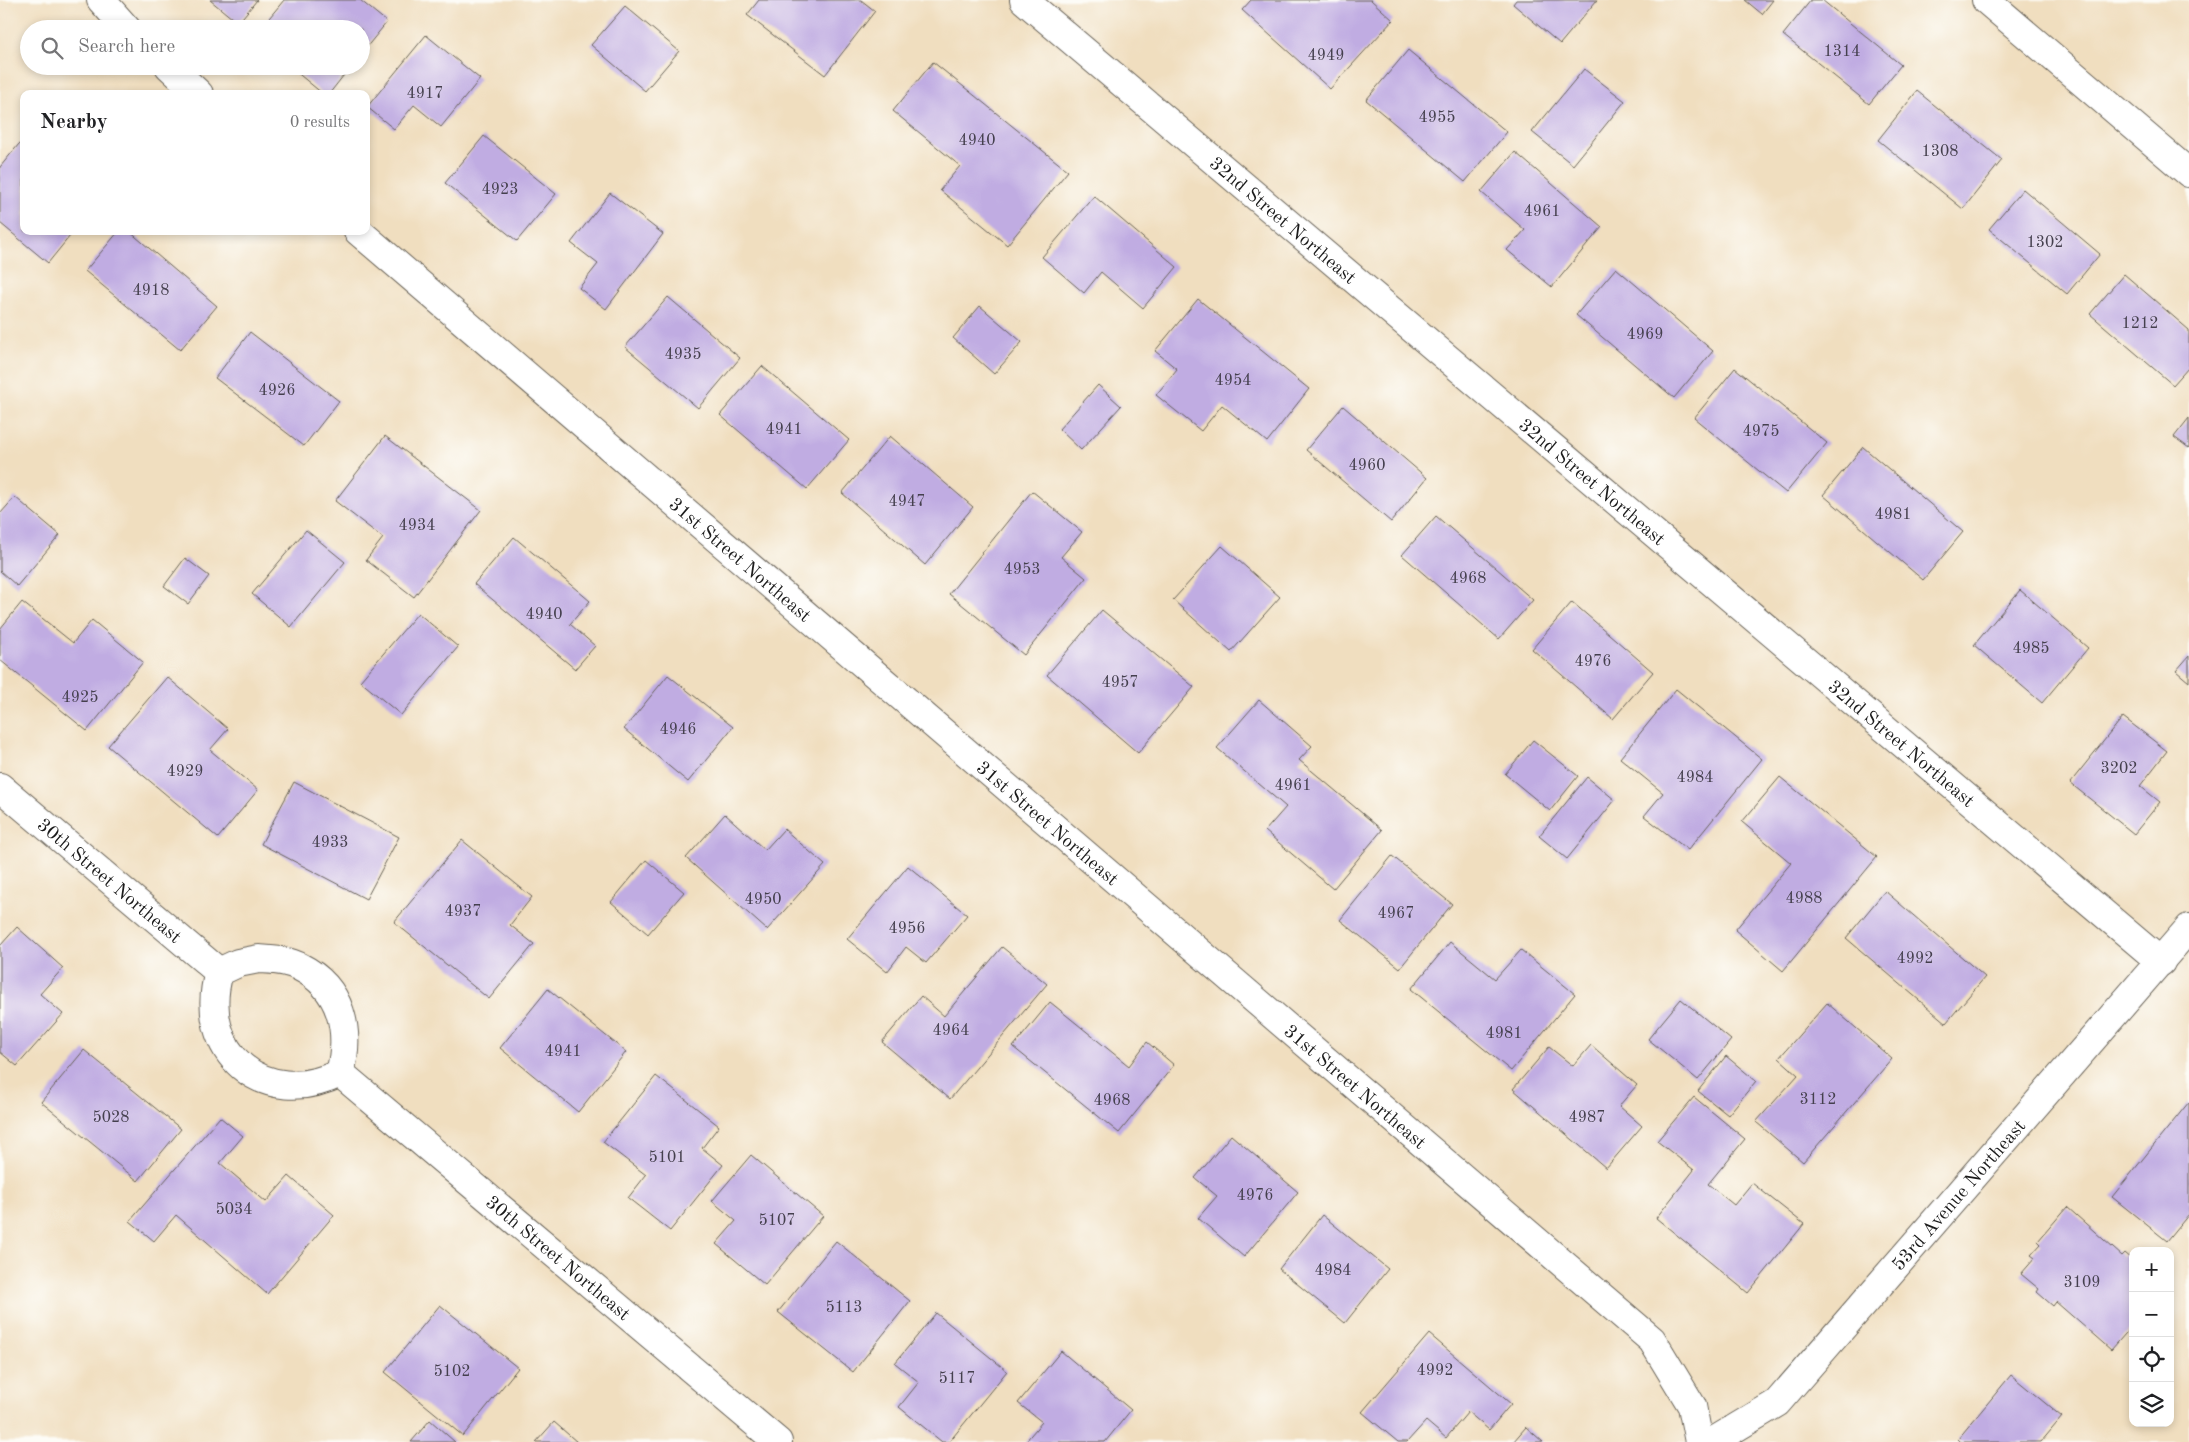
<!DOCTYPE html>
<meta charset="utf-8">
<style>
body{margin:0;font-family:"Old Standard TT",serif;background:#f2f2f2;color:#202124}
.controls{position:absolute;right:15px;bottom:15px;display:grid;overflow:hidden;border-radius:10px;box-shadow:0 2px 8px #0003}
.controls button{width:45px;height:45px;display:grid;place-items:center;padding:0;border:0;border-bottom:1px solid #e0e0e0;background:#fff;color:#202124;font:25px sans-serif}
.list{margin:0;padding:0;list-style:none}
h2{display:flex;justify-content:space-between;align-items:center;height:65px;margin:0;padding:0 20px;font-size:21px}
h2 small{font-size:16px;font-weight:400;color:#757577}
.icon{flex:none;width:28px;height:28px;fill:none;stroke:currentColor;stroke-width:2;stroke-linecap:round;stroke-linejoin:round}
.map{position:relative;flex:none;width:2189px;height:1442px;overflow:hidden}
.search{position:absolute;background:#fff;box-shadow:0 2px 8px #0003;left:20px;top:20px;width:350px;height:55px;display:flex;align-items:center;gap:12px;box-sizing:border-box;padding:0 18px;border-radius:28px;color:#757577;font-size:19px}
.panel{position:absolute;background:#fff;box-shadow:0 2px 8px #0003;left:20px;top:90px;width:350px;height:145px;border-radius:10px}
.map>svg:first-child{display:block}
.building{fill:#c0ace2}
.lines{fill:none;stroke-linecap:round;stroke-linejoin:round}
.minor-casing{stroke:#666055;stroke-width:30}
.minor{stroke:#fff;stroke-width:28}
.labels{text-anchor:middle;stroke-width:5;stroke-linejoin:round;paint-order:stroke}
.number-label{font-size:16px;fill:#45404e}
.street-label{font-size:19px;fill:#1c1c1c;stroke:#fdfcf7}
</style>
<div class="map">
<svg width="2189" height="1442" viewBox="0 0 2189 1442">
<rect width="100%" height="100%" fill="#fdfcf7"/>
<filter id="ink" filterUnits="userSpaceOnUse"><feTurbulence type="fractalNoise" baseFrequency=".02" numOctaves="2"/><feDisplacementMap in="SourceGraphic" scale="10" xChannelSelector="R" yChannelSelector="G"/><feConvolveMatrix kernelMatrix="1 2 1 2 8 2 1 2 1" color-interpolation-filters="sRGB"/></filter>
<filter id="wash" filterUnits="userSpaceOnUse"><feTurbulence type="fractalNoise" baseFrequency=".0096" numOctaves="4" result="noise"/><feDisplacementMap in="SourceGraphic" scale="20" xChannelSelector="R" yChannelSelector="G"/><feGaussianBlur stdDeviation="1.12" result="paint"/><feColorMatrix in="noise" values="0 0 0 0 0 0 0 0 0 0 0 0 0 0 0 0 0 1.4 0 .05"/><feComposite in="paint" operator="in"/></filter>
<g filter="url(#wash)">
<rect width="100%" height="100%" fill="#f0debf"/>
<g id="blocks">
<g class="building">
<polygon points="210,0 257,0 238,23"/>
<polygon points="284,0 360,0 387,22 361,54 361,29 260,29"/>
<polygon points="759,0 861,0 875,11 825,75 747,15"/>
<polygon points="1251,0 1371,0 1393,20 1330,89 1242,10"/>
<polygon points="1516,0 1597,0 1560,44 1513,4"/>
<polygon points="1745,0 1773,0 1762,14"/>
<polygon points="1811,0 1822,0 1901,65 1869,104 1783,35"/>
<polygon points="625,6 679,51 645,91 591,45"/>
<polygon points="426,35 480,79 441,127 414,105 394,129 367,107"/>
<polygon points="1408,50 1507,132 1465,182 1366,100"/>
<polygon points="933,62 1068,171 1007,245 940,190 960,166 893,111"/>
<polygon points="289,66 351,66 329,94 323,94"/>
<polygon points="1584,69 1625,101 1573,165 1532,132"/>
<polygon points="1917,91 2002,160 1963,209 1878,140"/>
<polygon points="484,136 556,194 517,241 445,183"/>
<polygon points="19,144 24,147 24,231 74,231 48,263 0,223 0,167"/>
<polygon points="1515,152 1602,227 1552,287 1507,250 1525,230 1481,192"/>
<polygon points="2023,189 2100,254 2067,294 1989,229"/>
<polygon points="610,193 663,234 606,309 579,288 598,264 571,243"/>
<polygon points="1094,196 1177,267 1143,308 1101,272 1084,293 1042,257"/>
<polygon points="119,231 129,231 217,306 180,350 85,271"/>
<polygon points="1616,268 1713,351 1674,398 1576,315"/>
<polygon points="2124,274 2189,330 2189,367 2173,385 2090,314"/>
<polygon points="668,297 740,358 698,408 625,347"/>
<polygon points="1198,299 1309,389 1267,442 1222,405 1201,431 1156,395 1177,369 1155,351"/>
<polygon points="980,306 1022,342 994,374 953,338"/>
<polygon points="250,332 339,401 304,446 215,378"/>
<polygon points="762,366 849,440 807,489 720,415"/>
<polygon points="1735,368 1827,443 1786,493 1694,418"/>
<polygon points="1098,385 1121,406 1081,450 1059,429"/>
<polygon points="1343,406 1427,478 1391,522 1306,450"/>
<polygon points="2189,418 2189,448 2174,437"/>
<polygon points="385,436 481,510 414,597 366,560 383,538 335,501"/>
<polygon points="890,436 973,507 925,565 842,493"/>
<polygon points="1863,447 1963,532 1923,580 1823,495"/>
<polygon points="1032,491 1082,532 1061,557 1086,578 1024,655 949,594"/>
<polygon points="15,497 60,535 17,586 0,571 0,514"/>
<polygon points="1436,516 1533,600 1499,639 1402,555"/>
<polygon points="306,530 345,562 291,627 252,594"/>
<polygon points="514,537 590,601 570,624 595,646 575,669 474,584"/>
<polygon points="1222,546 1280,597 1231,652 1173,600"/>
<polygon points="185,558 209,576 188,604 164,586"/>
<polygon points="2020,590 2088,648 2042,703 1974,645"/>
<polygon points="22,602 73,643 92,620 143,662 87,731 0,660 0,629"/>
<polygon points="1572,602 1653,672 1613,719 1532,649"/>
<polygon points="1102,610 1194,687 1138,753 1047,675"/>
<polygon points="418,613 458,647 401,715 360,681"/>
<polygon points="2189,656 2189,682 2176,671"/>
<polygon points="668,675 733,727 688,782 624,729"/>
<polygon points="167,677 228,729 210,750 258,790 218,838 108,746"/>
<polygon points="1676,689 1762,759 1688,850 1644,816 1663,793 1620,758"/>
<polygon points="1259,700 1312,746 1299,760 1382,830 1333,889 1265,831 1286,807 1217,748"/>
<polygon points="2123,717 2167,751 2140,786 2160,802 2134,834 2070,783"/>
<polygon points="1533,740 1578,776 1550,811 1505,774"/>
<polygon points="1587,777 1615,800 1567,859 1539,836"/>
<polygon points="1780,777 1877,857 1783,971 1735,930 1791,863 1742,822"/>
<polygon points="294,782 399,837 366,899 261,844"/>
<polygon points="725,814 765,850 784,829 825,865 767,930 686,858"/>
<polygon points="462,840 532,897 510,925 534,944 489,999 394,922"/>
<polygon points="1392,856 1452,904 1400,968 1340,920"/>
<polygon points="646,860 684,892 648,934 611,902"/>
<polygon points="908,866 967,915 926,963 906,947 887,972 847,939"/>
<polygon points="1885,891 1985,977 1946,1023 1846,938"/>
<polygon points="17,927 63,968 40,994 63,1014 17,1066 0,1052 0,946"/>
<polygon points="1450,942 1495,979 1521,950 1575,994 1511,1071 1411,989"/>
<polygon points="1002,947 1047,984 950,1099 882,1042 921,996 944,1016"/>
<polygon points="548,989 626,1052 578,1112 500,1048"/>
<polygon points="1681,999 1731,1040 1698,1080 1648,1039"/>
<polygon points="1050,1002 1129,1066 1147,1042 1174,1065 1119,1133 1013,1047"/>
<polygon points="1827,1003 1892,1059 1803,1162 1756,1122 1798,1075 1779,1058"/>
<polygon points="1591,1045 1637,1085 1619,1106 1642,1126 1606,1168 1513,1089 1549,1047 1573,1066"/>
<polygon points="84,1050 181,1129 138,1181 41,1102"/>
<polygon points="1726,1056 1756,1081 1728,1115 1698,1091"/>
<polygon points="656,1076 719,1126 702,1148 723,1165 670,1231 628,1198 646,1175 603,1142"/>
<polygon points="1694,1097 1745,1139 1708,1184 1734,1205 1752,1183 1804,1224 1748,1293 1656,1218 1694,1170 1657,1141"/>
<polygon points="2189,1102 2189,1214 2167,1241 2112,1197"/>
<polygon points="220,1117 243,1136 220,1163 266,1202 289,1176 334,1215 267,1294 176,1215 154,1241 130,1221"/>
<polygon points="1231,1135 1298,1192 1244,1257 1198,1218 1217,1196 1195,1178"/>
<polygon points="751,1155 823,1216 765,1285 716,1244 736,1221 712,1201"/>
<polygon points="2067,1207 2122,1256 2125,1253 2133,1260 2133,1325 2111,1350 2056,1302 2053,1306 2037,1292 2039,1289 2021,1274 2035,1258 2031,1255 2041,1244 2038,1241"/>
<polygon points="1322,1215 1388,1269 1345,1323 1279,1269"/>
<polygon points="836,1241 910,1301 853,1372 778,1312"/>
<polygon points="440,1305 518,1368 463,1436 385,1372"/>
<polygon points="936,1313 1007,1371 949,1442 942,1442 899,1407 919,1382 895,1363"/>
<polygon points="1429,1334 1511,1404 1489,1430 1468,1412 1446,1438 1426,1421 1407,1442 1398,1442 1362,1412"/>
<polygon points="1061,1351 1131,1410 1105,1442 1025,1442 1042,1422 1018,1403"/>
<polygon points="2011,1375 2062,1417 2041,1442 1961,1442 1958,1439"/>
<polygon points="430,1420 455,1442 411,1442"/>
<polygon points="554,1422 577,1442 536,1442"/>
<polygon points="1526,1427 1543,1442 1513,1442"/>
</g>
</g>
</g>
<g filter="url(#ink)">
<use href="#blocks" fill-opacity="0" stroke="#666055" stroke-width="1"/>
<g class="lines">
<g class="minor-casing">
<g id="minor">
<polyline points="101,0 127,29"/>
<path id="s1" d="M1024,0l1137,962"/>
<polyline points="1986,0 2189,173"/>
<polyline points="169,66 199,94"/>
<path id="s2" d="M358,231l1294,1109 40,66 7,36"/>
<path id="s3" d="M0,787l219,185"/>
<path d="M259,959c14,1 29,1 41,8 42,21 51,64 40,106 -76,38 -144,-21 -121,-101l19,-9z"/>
<path id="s4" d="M340,1073l438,369"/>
<path id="s5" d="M1712,1442l65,-39 412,-475"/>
</g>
</g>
<use href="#minor" class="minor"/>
</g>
</g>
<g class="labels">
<g class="number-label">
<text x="1842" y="56">1314</text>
<text x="1326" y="60">4949</text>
<text x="425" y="98">4917</text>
<text x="1437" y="122">4955</text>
<text x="977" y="145">4940</text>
<text x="1940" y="156">1308</text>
<text x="500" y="194">4923</text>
<text x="1542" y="216">4961</text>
<text x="2045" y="247">1302</text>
<text x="151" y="295">4918</text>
<text x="2140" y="328">1212</text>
<text x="1645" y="339">4969</text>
<text x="683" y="359">4935</text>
<text x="1233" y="385">4954</text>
<text x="277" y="395">4926</text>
<text x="784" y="434">4941</text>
<text x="1761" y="436">4975</text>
<text x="1367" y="470">4960</text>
<text x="907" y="506">4947</text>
<text x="1893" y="519">4981</text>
<text x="417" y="530">4934</text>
<text x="1022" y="574">4953</text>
<text x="1468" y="583">4968</text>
<text x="544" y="619">4940</text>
<text x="2031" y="653">4985</text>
<text x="1593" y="666">4976</text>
<text x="1120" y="687">4957</text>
<text x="80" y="702">4925</text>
<text x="678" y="734">4946</text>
<text x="2119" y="773">3202</text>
<text x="185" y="776">4929</text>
<text x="1695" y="782">4984</text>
<text x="1293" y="790">4961</text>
<text x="330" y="847">4933</text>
<text x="1804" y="903">4988</text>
<text x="763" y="904">4950</text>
<text x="463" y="916">4937</text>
<text x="1396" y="918">4967</text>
<text x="907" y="933">4956</text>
<text x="1915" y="963">4992</text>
<text x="951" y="1035">4964</text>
<text x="1504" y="1038">4981</text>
<text x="563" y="1056">4941</text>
<text x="1818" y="1104">3112</text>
<text x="1112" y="1105">4968</text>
<text x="111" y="1122">5028</text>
<text x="1587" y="1122">4987</text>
<text x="667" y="1162">5101</text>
<text x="1255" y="1200">4976</text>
<text x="234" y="1214">5034</text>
<text x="777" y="1225">5107</text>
<text x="1333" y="1275">4984</text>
<text x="2082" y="1287">3109</text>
<text x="844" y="1312">5113</text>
<text x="1435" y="1375">4992</text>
<text x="452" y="1376">5102</text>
<text x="957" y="1383">5117</text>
</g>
<g class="street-label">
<text dy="7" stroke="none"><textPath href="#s1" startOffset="340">32nd Street Northeast</textPath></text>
<text dy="7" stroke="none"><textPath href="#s1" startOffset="745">32nd Street Northeast</textPath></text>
<text dy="7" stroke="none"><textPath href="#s2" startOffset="504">31st Street Northeast</textPath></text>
<text dy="7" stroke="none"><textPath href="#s1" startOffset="1150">32nd Street Northeast</textPath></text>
<text dy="7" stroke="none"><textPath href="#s2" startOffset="909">31st Street Northeast</textPath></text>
<text dy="7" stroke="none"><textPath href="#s3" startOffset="144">30th Street Northeast</textPath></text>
<text dy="7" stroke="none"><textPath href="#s2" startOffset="1314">31st Street Northeast</textPath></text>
<text dy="7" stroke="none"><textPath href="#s5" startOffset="352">53rd Avenue Northeast</textPath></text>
<text dy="7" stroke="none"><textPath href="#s4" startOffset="286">30th Street Northeast</textPath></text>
</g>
</g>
</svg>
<div class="controls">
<button>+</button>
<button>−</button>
<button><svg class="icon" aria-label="locate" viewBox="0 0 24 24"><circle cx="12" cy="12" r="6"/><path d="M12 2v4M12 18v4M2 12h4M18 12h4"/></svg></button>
<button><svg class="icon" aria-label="layers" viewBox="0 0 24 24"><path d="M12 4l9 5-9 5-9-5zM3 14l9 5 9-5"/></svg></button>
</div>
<div class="search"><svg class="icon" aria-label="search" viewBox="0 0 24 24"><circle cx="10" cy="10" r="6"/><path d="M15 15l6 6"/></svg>Search here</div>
<section class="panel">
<h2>Nearby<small>0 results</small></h2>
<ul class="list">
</ul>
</section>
</div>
